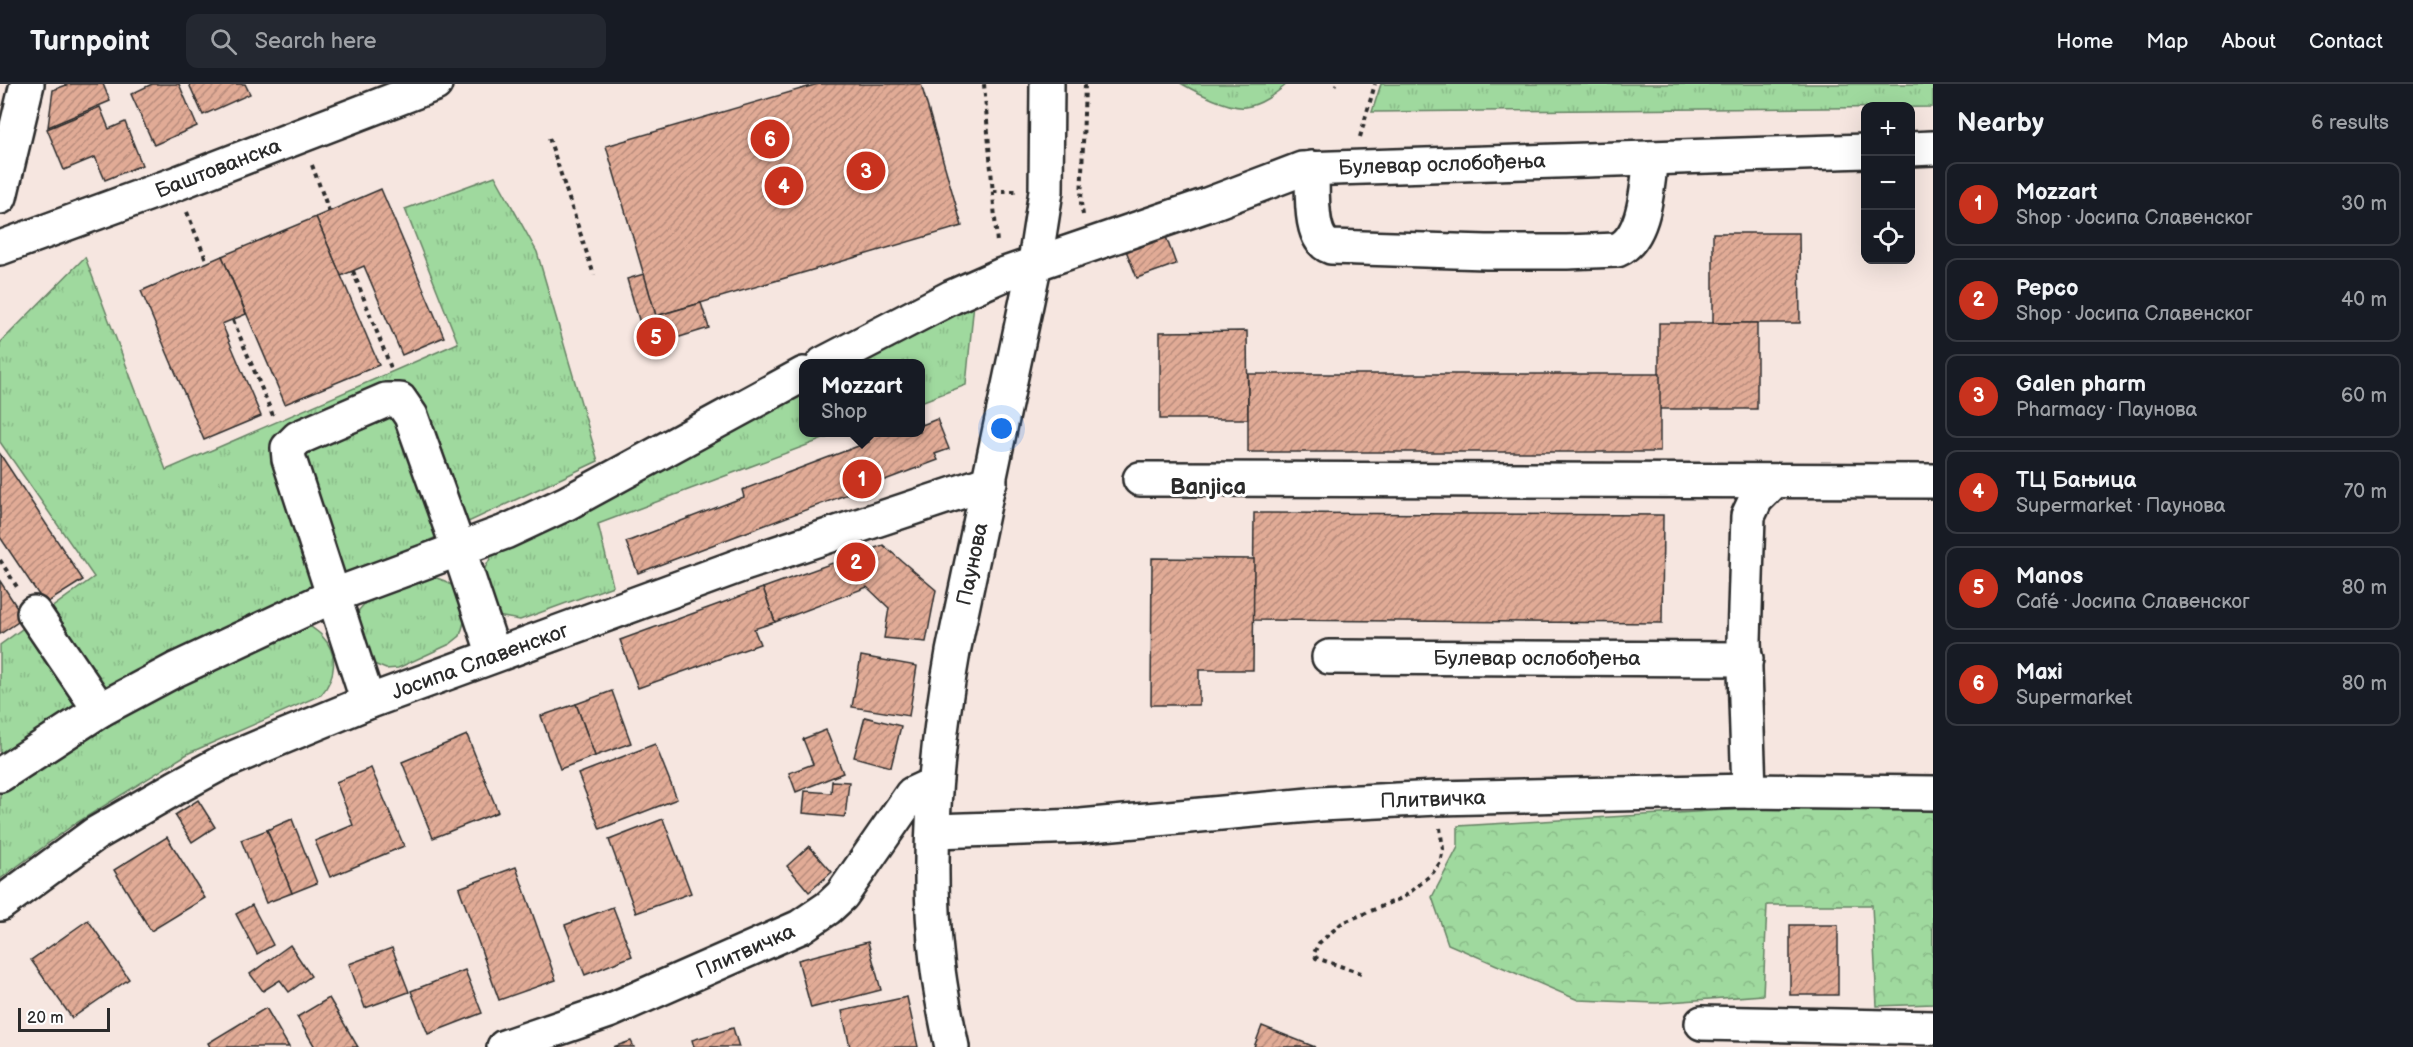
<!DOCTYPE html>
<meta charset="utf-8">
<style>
body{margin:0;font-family:"Balsamiq Sans",sans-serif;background:#242831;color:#f1f3f6}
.controls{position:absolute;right:18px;top:18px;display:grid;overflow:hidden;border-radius:12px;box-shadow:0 6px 24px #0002}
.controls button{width:54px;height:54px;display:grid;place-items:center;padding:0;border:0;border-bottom:2px solid #363941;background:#171b24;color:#f1f3f6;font:30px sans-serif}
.scale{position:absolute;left:18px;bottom:15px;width:92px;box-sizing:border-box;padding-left:6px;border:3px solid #2b2b2b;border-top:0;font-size:16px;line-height:21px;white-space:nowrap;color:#2b2b2b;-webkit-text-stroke:4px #fff;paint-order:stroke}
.you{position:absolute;left:1002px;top:345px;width:21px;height:21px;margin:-15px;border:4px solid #fff;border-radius:50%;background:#1a73e8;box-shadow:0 0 0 9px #1a73e833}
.badge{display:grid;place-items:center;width:39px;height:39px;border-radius:50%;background:#c8321e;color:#fff;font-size:20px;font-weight:700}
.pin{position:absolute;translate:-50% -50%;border:3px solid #fff;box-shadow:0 2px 6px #0006}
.popup{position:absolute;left:799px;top:275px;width:126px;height:78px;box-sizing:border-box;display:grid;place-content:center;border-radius:12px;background:#171b24;filter:drop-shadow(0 2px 4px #0005);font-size:20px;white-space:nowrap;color:#9ea1a6}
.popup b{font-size:22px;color:#f1f3f6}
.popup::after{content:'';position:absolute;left:50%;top:100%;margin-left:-12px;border:12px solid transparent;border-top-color:#171b24}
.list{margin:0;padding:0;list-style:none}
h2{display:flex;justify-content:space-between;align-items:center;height:78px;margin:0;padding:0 24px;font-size:26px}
h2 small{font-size:20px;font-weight:400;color:#9ea1a6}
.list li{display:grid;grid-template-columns:39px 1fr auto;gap:18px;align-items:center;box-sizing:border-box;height:84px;margin:0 12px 12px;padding:0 12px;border:2px solid #363941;border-radius:12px}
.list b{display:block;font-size:22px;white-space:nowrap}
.list p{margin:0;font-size:20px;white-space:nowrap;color:#9ea1a6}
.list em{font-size:20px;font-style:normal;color:#9ea1a6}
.icon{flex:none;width:33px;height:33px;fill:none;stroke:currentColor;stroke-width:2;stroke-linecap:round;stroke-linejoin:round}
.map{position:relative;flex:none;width:1933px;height:963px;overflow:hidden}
header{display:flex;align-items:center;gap:36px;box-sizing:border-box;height:84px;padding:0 30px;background:#171b24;border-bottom:2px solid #363941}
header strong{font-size:28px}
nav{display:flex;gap:33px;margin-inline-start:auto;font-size:21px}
.search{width:420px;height:54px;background:#242831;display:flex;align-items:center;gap:15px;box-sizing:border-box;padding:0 21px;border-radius:12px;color:#9ea1a6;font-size:22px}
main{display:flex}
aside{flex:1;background:#171b24}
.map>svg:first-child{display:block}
.grass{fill:url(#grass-tufts);stroke:#658264;stroke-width:1.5}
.forest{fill:url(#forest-crowns);stroke:#658264;stroke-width:1.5}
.building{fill:url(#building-hatch);stroke:#2b2b2b;stroke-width:1.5}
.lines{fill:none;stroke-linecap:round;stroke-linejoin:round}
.minor-casing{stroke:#2b2b2b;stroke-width:38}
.path{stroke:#2b2b2b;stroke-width:4;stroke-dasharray:4.5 4.5;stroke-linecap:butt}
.minor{stroke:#fff;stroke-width:33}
.tram{stroke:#2b2b2b;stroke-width:1.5}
.labels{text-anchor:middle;stroke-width:6;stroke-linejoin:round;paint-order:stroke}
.street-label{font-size:21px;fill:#2b2b2b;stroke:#fff}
.neighbourhood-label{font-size:22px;font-weight:bold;fill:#2b2b2b;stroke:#fff}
</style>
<header>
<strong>Turnpoint</strong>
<div class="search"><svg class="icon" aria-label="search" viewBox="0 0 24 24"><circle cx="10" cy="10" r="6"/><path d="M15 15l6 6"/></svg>Search here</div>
<nav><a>Home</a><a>Map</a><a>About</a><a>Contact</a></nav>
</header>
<main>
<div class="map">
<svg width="1933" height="963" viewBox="0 0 1933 963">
<defs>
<pattern id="grass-tufts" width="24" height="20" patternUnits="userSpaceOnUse" patternTransform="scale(1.5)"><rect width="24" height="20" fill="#9fd99e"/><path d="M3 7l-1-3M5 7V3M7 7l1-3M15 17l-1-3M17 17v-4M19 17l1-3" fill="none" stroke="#89ba88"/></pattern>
<pattern id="forest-crowns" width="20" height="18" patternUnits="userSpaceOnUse" patternTransform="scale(1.5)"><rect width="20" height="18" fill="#9fd99e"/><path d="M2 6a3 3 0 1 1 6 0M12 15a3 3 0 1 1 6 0" fill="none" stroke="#89ba88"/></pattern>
<pattern id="building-hatch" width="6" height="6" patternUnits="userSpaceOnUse" patternTransform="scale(1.5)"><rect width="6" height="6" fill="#e1ab96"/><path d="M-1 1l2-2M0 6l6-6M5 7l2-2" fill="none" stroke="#b78b7b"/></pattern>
</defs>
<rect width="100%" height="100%" fill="#f6e6e0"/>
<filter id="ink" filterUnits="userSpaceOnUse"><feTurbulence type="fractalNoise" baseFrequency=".0167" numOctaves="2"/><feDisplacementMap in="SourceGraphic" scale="12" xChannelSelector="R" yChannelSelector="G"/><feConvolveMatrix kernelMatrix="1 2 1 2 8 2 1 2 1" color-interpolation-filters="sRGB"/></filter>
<g filter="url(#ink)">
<g class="grass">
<path d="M1182,0h105c-12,10 -26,21 -42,23 -16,2 -49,-15 -63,-23z"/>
<polygon points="1381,0 1933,0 1933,23 1372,28"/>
<path d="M495,92l42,76 61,209 -300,141c3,8 8,19 13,25 4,3 8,5 11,9 17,18 14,41 -1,59l-132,58 -116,72 -73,54v-234l94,-68 -94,-135v-99l85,-86 81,213 292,-127 -53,-134z"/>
<polygon points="975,208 966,301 921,318 920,280 843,280"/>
<polygon points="803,301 804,348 839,349 598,440 613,502 520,536 497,532 482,490 493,469"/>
<polygon points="431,492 445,497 457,505 467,528 460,552 450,560 398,584 386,585 374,580 364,571 356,536 359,526 367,517"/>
</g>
<polygon class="forest" points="1794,722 1933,726 1933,920 1877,922 1872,821 1767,821 1763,911 1656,919 1578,916 1448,860 1432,813 1458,763 1458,742"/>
<g class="building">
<polygon points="69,0 103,0 110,17 48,43 53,6"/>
<polygon points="152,0 179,0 197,42 154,61 131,10"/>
<polygon points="189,0 245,0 250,10 203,31"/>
<polygon points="818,0 921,0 962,142 656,232 606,62"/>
<polygon points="100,23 109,45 125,38 142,81 105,96 95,73 64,86 47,45"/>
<polygon points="381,105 444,253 402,271 364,182 341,192 316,133"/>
<polygon points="316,133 379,281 285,320 222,172"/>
<polygon points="1713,149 1799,149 1800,239 1713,239"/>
<polygon points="1165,150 1176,180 1137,194 1125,164"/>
<polygon points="222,172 246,230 222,240 261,332 204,356 141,207"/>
<polygon points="644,190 656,232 701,219 709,244 647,263 627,195"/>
<rect x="1659" y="239" width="98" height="86"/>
<polygon points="1247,247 1248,335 1160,335 1160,248"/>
<rect x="1248" y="290" width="412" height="78"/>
<polygon points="937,335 949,365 935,370 938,376 638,489 626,458 744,413 742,406 869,358 866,350 920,348 920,337 922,341"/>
<polygon points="0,370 83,496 45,520 0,453"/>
<polygon points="1254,429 1663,431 1662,539 1253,536"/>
<polygon points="883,461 936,506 926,558 884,554 889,524 867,503 775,538 763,504"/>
<polygon points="1152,474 1254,475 1253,586 1199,586 1199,621 1151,621"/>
<polygon points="0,497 24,534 0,550"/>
<polygon points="763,504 775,538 754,545 760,560 638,604 620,556"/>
<polygon points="861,572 917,582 909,632 852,623"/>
<polygon points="612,607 631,659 595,672 576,620"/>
<polygon points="576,620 595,672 560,685 541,632"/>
<polygon points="865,633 901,642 891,683 854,673"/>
<polygon points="826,646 843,689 796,708 789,689 813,680 803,655"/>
<polygon points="467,651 498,728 433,754 402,678"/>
<polygon points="655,660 677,715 600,745 578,690"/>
<polygon points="371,684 404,762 330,793 315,757 353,741 336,698"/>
<polygon points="832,697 849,698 845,733 803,729 805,707 831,709"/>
<polygon points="198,716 215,743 192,758 175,731"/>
<polygon points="292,735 317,799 292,809 267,746"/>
<polygon points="663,735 691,809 636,829 609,756"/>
<polygon points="267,746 292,809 266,819 241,756"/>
<polygon points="167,753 205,814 151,847 114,786"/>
<polygon points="809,762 832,788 809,808 787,782"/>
<polygon points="516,783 556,896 499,916 459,804"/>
<polygon points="252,821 273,861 257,870 236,830"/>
<polygon points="613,823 632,872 585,891 565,841"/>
<polygon points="88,836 129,895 72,934 31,876"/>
<rect x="1790" y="841" width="48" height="70"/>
<polygon points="868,858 881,906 811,924 798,876"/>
<polygon points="290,861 311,892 289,908 280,896 263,907 250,890"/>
<polygon points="392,864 409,908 365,924 349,880"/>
<polygon points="465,886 482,929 428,950 411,907"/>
<polygon points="907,913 918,963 850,963 842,927"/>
<polygon points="329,914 358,963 315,963 297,933"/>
<polygon points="266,924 289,963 210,963 208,959"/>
<polygon points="1262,942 1315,963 1254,963"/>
<polygon points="733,944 739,963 694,963 692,956"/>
<polygon points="631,957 634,963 613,963"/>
</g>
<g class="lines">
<g class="minor-casing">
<g id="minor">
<polyline points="1910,65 1933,64"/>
<path d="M1312,84c1,21 -4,72 19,79l155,5h81l50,-2c29,-12 30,-65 34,-92"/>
<polyline points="0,113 27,0"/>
<polyline points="0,164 175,100 435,0"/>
<polyline points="823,280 952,213 1002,191 1207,121 1302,85 1866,67"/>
<polyline points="1140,395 1933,397"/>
<polyline points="34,529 100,626"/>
<polyline points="1329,573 1746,575"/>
<polyline points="368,618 289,375 288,364 298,354 386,316 400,316 411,332 459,466 494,571"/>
<polyline points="0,691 100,626 175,586 335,511 505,448 567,419 804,290"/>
<polyline points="1749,707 1744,556 1748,432 1756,415 1773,398"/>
<polyline points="934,747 1081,742 1320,720 1437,714 1749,707 1933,709"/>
<polyline points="0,820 95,750 175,704 219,680 278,655 368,618 744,480 990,398"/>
<polyline points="1702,939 1933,944"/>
<polyline points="504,963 609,927 800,843 828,824 842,811 912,710 925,704 934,703"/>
<path d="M952,963c-6,-28 -12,-57 -15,-86 -12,-103 -2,-208 16,-309l82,-390 11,-71 1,-107"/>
</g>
</g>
<g class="path">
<polyline points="984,0 997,159"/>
<polyline points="1360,53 1375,0"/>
<polyline points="549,54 594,191"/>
<polyline points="312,81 329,127"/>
<polyline points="993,107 1016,107"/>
<polyline points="187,128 207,178"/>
<polyline points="1083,131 1081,119 1085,0"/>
<polyline points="353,187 391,284"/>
<polyline points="233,236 274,334"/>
<polyline points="0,476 17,503"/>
<polyline points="1361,889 1316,874 1314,869 1319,859 1342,839 1404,813 1431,791 1440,779 1443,765 1440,744"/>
</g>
<use href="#minor" class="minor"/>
<polyline class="tram" points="1336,1 1336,0"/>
</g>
</g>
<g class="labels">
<g class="street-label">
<text transform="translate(1442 80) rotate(-2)" y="7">Булевар ослобођења</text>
<text transform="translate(218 84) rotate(-21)" y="7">Баштованска</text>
<text transform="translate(972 480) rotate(-78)" y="7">Паунова</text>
<text x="1537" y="581">Булевар ослобођења</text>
<text transform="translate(480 577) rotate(-20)" y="7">Јосипа Славенског</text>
<text transform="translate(1433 715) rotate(-2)" y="7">Плитвичка</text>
<text transform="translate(745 867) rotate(-24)" y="7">Плитвичка</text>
</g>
<g class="neighbourhood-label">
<text x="1208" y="410">Banjica</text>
</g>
</g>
</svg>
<div class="controls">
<button>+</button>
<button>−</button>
<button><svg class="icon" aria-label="locate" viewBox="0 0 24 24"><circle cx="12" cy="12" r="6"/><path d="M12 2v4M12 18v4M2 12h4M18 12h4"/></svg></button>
</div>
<div class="scale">20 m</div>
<div class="you"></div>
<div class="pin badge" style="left:862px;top:395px">1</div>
<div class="popup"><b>Mozzart</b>Shop</div>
<div class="pin badge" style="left:856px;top:478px">2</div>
<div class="pin badge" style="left:866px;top:87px">3</div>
<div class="pin badge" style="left:784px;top:102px">4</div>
<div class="pin badge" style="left:656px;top:253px">5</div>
<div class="pin badge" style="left:770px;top:55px">6</div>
</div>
<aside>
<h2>Nearby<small>6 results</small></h2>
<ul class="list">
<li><span class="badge">1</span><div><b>Mozzart</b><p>Shop · Јосипа Славенског</p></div><em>30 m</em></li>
<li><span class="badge">2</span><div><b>Pepco</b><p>Shop · Јосипа Славенског</p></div><em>40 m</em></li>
<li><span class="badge">3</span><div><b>Galen pharm</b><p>Pharmacy · Паунова</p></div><em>60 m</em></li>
<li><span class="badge">4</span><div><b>ТЦ Бањица</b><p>Supermarket · Паунова</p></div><em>70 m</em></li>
<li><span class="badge">5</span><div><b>Manos</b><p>Café · Јосипа Славенског</p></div><em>80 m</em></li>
<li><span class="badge">6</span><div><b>Maxi</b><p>Supermarket</p></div><em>80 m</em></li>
</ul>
</aside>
</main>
